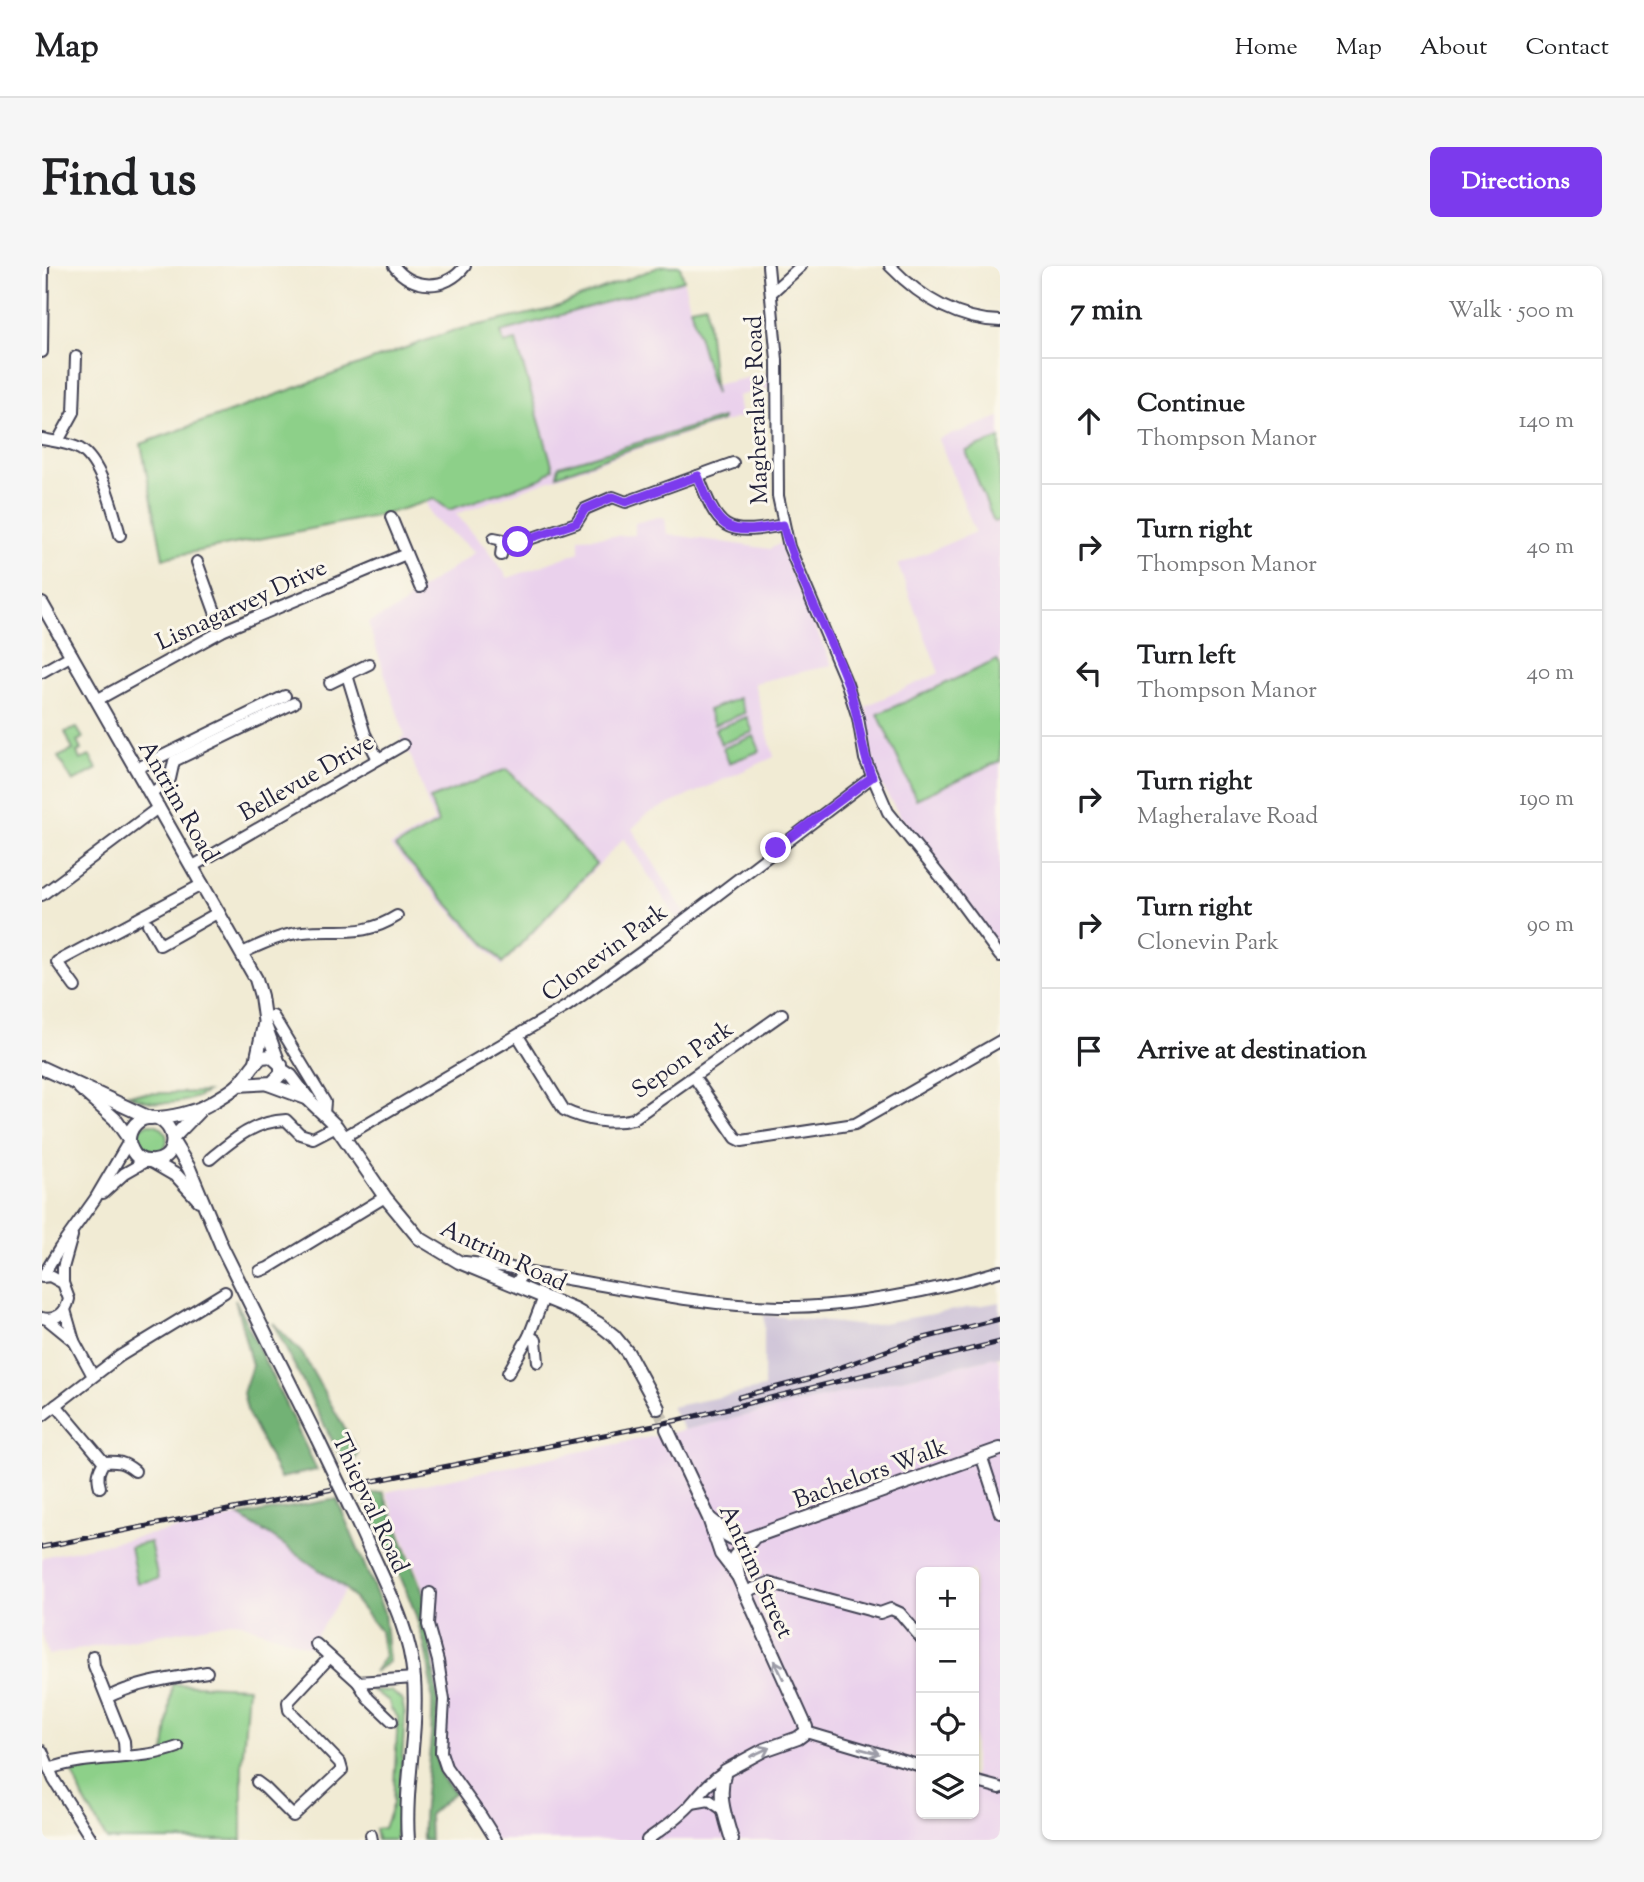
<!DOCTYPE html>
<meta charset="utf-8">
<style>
body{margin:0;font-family:"Sorts Mill Goudy",serif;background:#f6f6f6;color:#202124}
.controls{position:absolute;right:21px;bottom:21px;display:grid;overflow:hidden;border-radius:10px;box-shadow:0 2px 5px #0004}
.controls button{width:63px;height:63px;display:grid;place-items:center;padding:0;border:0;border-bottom:2px solid #e0e0e0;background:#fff;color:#202124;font:35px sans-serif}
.stop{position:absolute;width:21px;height:21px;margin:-16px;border:5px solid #7c3aed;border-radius:50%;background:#fff}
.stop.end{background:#7c3aed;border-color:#fff;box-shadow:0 2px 7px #0008}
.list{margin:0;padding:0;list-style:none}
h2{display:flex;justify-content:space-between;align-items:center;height:91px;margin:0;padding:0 28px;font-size:30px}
h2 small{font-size:23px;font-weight:400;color:#757577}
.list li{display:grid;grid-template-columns:46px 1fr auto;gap:21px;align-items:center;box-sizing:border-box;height:126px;padding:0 28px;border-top:2px solid #e0e0e0}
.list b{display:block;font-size:26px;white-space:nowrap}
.list p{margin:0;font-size:23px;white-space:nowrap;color:#757577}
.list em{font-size:23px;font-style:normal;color:#757577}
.icon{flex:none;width:38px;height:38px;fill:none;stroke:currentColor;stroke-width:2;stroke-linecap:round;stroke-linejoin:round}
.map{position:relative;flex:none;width:958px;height:1574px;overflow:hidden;border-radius:10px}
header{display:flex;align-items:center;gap:42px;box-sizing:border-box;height:98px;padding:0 35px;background:#fff;border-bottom:2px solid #e0e0e0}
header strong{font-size:33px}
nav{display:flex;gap:38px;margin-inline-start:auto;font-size:24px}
.intro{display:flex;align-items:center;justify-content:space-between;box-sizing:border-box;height:168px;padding:0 42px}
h1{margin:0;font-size:49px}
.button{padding:18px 32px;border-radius:10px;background:#7c3aed;color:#fff;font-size:24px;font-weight:700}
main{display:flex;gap:42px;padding:0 42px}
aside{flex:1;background:#fff;border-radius:10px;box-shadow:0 2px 5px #0004}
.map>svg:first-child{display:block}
.built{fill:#ead1ec;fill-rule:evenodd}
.industrial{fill:#cabfd6}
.green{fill:#8dd089;stroke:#587962;stroke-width:2}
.forest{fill:#72b275;stroke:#4a6a58;stroke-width:2}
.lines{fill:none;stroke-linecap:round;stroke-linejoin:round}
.major-tunnel{stroke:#c8c3b5;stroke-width:12;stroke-dasharray:12 6;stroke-linecap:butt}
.minor-casing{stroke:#414052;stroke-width:14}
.major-casing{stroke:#414052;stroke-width:16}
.minor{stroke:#fff;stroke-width:10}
.major{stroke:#fff;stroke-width:12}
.rail-casing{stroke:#22223b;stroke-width:5}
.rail{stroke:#fbf7ec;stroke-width:2.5;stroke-dasharray:8;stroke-linecap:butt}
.major-bridge-casing{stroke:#414052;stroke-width:16;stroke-linecap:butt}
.major-bridge{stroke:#fff;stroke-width:12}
.oneway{stroke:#9c9ca7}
.route{stroke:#7c3aed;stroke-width:9}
.labels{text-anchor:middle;stroke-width:6;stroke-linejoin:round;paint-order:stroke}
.street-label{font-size:24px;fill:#22223b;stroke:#fbf7ec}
</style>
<header>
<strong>Map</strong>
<nav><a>Home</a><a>Map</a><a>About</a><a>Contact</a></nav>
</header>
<div class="intro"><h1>Find us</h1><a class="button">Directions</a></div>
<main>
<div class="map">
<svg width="958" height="1574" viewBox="0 0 958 1574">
<rect width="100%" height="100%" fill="#fbf7ec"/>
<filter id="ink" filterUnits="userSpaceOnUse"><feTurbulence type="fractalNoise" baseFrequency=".0143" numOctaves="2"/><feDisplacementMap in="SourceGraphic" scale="14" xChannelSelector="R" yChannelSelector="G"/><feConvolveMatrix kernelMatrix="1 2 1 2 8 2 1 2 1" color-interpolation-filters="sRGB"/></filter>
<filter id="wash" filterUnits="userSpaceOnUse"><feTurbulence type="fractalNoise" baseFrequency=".00686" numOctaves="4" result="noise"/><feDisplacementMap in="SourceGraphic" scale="28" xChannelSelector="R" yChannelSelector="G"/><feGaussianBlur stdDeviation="1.57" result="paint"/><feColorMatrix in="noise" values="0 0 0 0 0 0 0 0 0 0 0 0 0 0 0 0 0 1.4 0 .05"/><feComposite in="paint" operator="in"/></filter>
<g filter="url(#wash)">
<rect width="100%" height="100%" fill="#f1ebd4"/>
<g class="built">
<polygon points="619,0 638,0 648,41 664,38 672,119 728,107 728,121 696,130 699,151 580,188 414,248 446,283 466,312 537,286 537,272 593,269 593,257 616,251 623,252 625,268 728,283 739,277 742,291 790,399 712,417 732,491 605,548 590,563 644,648 636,654 582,572 460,700 348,580 392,556 370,493 358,473 363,470 326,357 362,339 369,330 434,286 391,252 383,235 344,248 121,292 99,178 410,65 509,43"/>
<polygon points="958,151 958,683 858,550 844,527 830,500 824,440 897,407 856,299 933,266 897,173"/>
<path d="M955,1091l3,7v476h-513l-26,-46 -17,-15 -6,-23 2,-52 -14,-109 -40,-103 298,-62zM879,1306h53v242h-53z"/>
<polygon points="197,1250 232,1272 304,1323 267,1381 194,1355 6,1389 0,1367 0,1291"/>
</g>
<polygon class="industrial" points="958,1036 958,1090 642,1164 629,1141 722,1122 722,1049 823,1060"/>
<g class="green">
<polygon points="619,0 638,0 642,14 459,66 462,78 474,75 511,202 501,212 407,244 392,233 344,248 121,292 99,178 410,65 509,43"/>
<polygon points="664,38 673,128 648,41"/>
<polygon points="680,152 680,155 579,186 515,209 517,200"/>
<polygon points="958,172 958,254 952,256 924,185"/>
<polygon points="955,394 958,400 958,495 874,533 836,448"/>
<polygon points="697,432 703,447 672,459 666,444"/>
<polygon points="705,451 711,466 679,478 673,463"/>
<polygon points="35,462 41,472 35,475 39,484 35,486 38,494 48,490 55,503 31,516 16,491 31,484 23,466"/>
<polygon points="712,470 718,485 687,497 681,482"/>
<polygon points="465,503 554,598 461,697 353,581 396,557 388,533"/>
<path d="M165,826c-25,15 -55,14 -80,2z"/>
<circle cx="109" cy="874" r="16"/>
<polygon points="108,1276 116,1313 95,1317 88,1281"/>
<polygon points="130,1418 206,1421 200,1500 200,1574 65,1574 41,1532 29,1503 122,1495"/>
<polygon points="329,1424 349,1425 360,1434 363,1449 354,1574 335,1574 333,1563 342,1562 351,1537 356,1451 349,1443 347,1435"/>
</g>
<g class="forest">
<polygon points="193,1033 275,1204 238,1212 206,1148 201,1127 210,1100"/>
<polygon points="231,1057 260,1087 316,1186 314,1192 301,1196"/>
<path d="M341,1226l41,103 14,107 -2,56 6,20 13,14 -26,23 1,25h-7c-2,-47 11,-92 9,-139 -2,-76 -39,-139 -69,-206z"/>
<polygon points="295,1233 342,1346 347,1396 332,1406 342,1391 338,1365 304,1323 232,1272 197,1250"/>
</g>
</g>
<g filter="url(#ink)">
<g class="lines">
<polyline class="major-tunnel" points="616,1142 625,1163"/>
<g class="minor-casing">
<g id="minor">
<path d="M352,0c18,24 52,25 71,0"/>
<polyline points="726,0 735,94 736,230 747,281 805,418 816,452 823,493 846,546 907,621 958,690"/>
<path d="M848,0c30,31 67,54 110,55"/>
<polyline points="730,26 759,0"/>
<polyline points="0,86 1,0"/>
<path d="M0,173c12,2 27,4 38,10 22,13 33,62 40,86"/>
<polyline points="16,175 32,146 34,91"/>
<path d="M656,210c21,53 25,61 85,49"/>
<polyline points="349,251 378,321"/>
<polyline points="452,272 476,277 534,257 543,243 571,231 584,236 691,197"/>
<polyline points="459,289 461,275"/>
<polyline points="155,296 180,365"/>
<polyline points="0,406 30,389"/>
<polyline points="305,409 323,468 336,493"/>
<polyline points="288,417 327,398"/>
<polyline points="55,434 180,365 364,288"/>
<polyline points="94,503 243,430"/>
<polyline points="109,528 128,513 132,495 252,437"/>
<polyline points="151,600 361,479"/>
<polyline points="0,629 117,541"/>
<polyline points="106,658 118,679 177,646"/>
<path d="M200,687c20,-9 38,-18 61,-21 38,-4 59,6 94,-16"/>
<polyline points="33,721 15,696 161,618"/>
<polyline points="231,750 283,836 282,847"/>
<path d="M476,770l46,74c20,10 48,15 69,9l149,-105"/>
<polyline points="652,811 694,872 700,875 813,858 958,775"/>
<polyline points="302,871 525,740 615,675 830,511"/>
<path d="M168,893c23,-19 44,-38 76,-39l14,14 13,4 23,-12"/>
<polyline points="61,927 83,907 104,895"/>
<polyline points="423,996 466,1001 487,1007"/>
<polyline points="218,1005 226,1002 343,931"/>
<polyline points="1,1010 18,982 53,933 87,875"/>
<path d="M0,1011l8,-1 13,7 6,16c-3,14 -13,22 -27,19"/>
<polyline points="21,1017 21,1002 30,970"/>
<path d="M473,1018l7,-9 8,-2c81,12 167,33 249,34 67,1 157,-16 221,-36"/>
<polyline points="23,1044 32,1075 51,1110"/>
<polyline points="5,1053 32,1075"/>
<polyline points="487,1070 494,1074 496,1096"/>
<polyline points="466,1107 487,1070 502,1031"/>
<polyline points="14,1139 62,1196"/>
<polyline points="0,1150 78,1090 183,1026"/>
<polyline points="939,1189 958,1247"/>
<path d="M58,1221c-3,-10 -2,-16 4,-25 14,-1 20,0 31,9"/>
<polyline points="703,1326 726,1317 838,1347 849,1343 858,1347 879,1372"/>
<polyline points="388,1327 386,1359 396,1395 402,1434 399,1486 404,1501 439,1550 454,1574"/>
<polyline points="274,1378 316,1416 372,1412"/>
<polyline points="51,1390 52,1400 82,1475 83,1491"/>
<polyline points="316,1416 326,1432 350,1455"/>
<path d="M66,1431c31,-15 65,-19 99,-25"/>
<polyline points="764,1466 879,1500"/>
<polyline points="0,1485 12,1514 50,1574"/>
<path d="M7,1503c42,-15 88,-7 129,-22"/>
<polyline points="932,1515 958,1522"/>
<polyline points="215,1516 223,1522 251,1550 300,1504 298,1497 247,1444 246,1436 288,1391"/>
<polyline points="650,1537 667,1534 680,1543"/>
<polyline points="329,1569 330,1574"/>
<path d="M605,1574c15,-11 32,-22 45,-37 10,-12 19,-23 33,-32"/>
</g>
</g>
<g class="major-casing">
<g id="major">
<polyline points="0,338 214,713 219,730 223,759 236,795"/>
<polyline points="214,796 222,759"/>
<polyline points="0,802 108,852"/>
<polyline points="240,804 249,810 267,834 294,860 343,931 377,972 417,996 533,1044 557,1058 572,1070 586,1087 616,1142"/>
<polyline points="226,818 267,833"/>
<polyline points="38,822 73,853 87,873"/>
<path d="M115,852c24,11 19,46 -8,43 -7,0 -14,-4 -17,-11 -7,-11 -1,-26 11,-31 6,-2 11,-1 16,-1 17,-2 37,-6 52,-15 8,-5 20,-11 27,-18 9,-8 14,-21 24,-28l9,-1 10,9v9l-9,9 -34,2"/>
<polyline points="131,872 159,843"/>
<polyline points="131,876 147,902 180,981 275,1172"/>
<polyline points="111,896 135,910 157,934"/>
<path d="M625,1163l42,89 12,36 17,22 68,151v5l-8,6 -34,12 -39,21c-8,25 0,45 7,69"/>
<path d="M307,1239c9,17 16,35 25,53 18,39 37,78 40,121 4,54 -10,108 -6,161"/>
<path d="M668,1253c14,10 13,18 32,22l258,-92"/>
<polyline points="696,1310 693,1290 710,1274"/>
</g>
</g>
<use href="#minor" class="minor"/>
<use href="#major" class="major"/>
<g class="rail-casing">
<g id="rail">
<polyline points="697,1131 766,1113 874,1074 958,1053"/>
<polyline points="0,1281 637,1154 958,1076"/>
</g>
</g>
<use href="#rail" class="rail"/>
<g class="major-bridge-casing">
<polyline id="major-bridge" points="275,1172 307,1239"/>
</g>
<use href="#major-bridge" class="major-bridge"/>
</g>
<defs><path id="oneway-shaft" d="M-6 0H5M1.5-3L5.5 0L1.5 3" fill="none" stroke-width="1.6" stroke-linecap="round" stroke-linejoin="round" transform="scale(1.75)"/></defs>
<g class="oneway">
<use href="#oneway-shaft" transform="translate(737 1404) rotate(-115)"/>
<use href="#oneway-shaft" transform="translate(827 1485) rotate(15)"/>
<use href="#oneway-shaft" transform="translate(718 1486) rotate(-25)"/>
</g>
</g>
<g class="lines" filter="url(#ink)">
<path class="route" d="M476,276l58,-19 9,-14 28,-12 13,5 72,-26c21,53 25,61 85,49 15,55 45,105 65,159 11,30 12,63 24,93l-96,71"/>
</g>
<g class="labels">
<g class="street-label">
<text transform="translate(714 144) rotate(-92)" y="8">Magheralave Road</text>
<text transform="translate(199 338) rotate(-25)" y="8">Lisnagarvey Drive</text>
<text transform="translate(264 511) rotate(-30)" y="8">Bellevue Drive</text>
<text transform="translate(137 535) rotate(60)" y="8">Antrim Road</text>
<text transform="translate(562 686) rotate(-36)" y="8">Clonevin Park</text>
<text transform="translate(640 793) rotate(-35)" y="8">Sepon Park</text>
<text transform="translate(462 989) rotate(25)" y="8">Antrim Road</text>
<text transform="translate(828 1207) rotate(-20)" y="8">Bachelors Walk</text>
<text transform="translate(329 1237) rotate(65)" y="8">Thiepval Road</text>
<text transform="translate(715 1305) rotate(65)" y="8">Antrim Street</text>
</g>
</g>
</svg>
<div class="controls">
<button>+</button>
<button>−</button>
<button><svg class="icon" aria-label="locate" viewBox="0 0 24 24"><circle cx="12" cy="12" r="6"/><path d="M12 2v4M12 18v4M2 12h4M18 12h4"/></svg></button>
<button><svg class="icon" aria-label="layers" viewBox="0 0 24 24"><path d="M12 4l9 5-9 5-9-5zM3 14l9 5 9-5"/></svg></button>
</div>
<div class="stop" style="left:476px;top:276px"></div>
<div class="stop end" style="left:734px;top:582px"></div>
</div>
<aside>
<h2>7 min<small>Walk · 500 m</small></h2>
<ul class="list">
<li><svg class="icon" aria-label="ahead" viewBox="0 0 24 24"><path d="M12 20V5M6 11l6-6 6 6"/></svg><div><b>Continue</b><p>Thompson Manor</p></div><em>140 m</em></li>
<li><svg class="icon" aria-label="right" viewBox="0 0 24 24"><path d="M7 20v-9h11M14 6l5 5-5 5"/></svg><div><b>Turn right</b><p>Thompson Manor</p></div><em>40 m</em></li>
<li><svg class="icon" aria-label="left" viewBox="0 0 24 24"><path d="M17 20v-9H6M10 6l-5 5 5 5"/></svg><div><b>Turn left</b><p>Thompson Manor</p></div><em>40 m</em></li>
<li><svg class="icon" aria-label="right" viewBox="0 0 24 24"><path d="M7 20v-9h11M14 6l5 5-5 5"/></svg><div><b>Turn right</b><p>Magheralave Road</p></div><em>190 m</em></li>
<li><svg class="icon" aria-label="right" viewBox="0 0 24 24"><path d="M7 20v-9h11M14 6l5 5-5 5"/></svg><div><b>Turn right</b><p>Clonevin Park</p></div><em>90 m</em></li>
<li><svg class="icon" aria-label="arrive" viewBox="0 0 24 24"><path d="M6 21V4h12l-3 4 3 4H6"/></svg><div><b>Arrive at destination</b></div></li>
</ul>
</aside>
</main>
